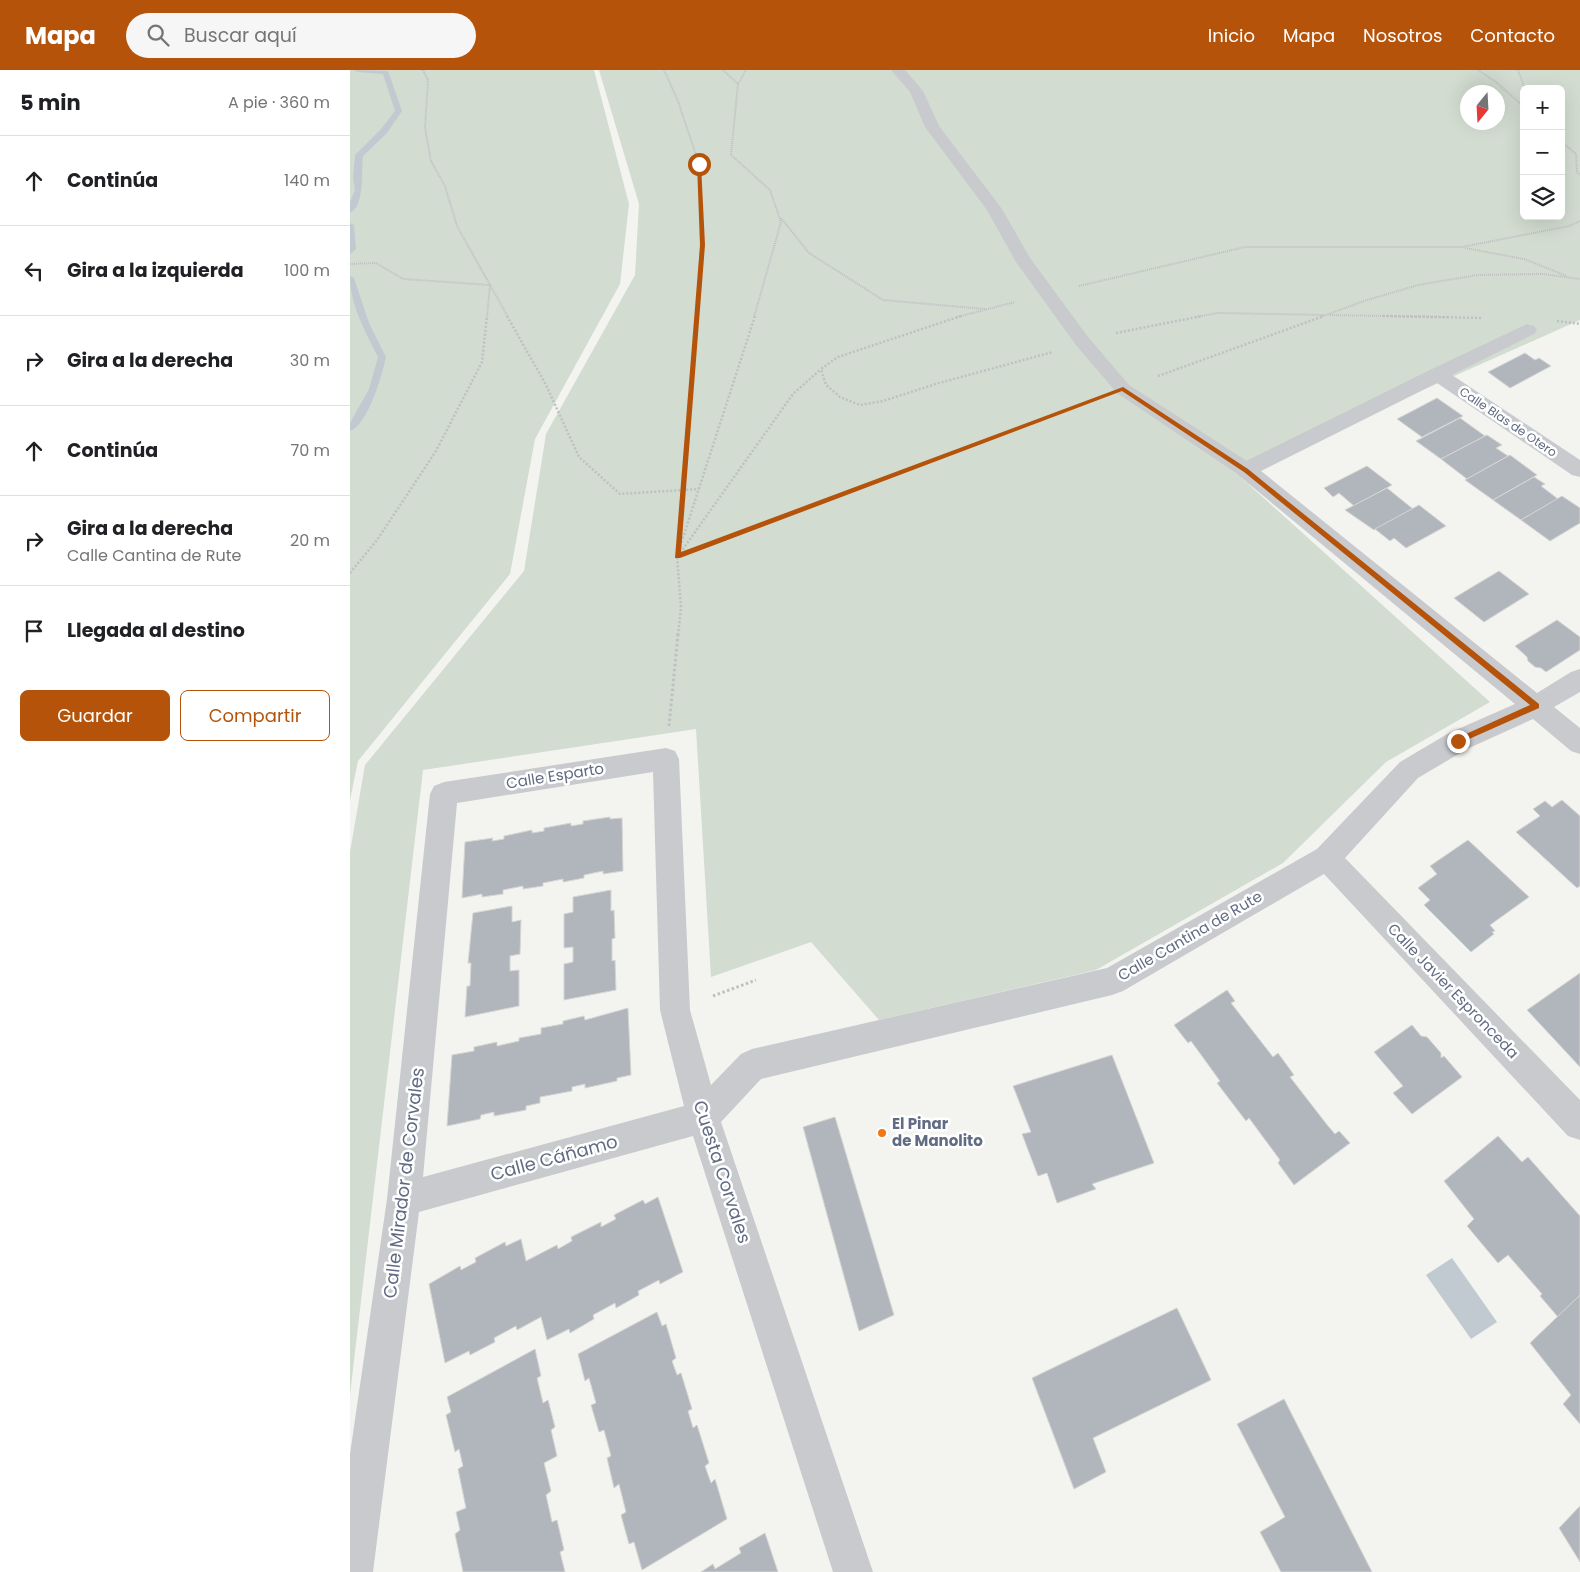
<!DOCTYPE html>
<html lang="es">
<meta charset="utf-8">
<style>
body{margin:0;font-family:Poppins,sans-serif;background:#f6f6f6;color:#202124}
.controls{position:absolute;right:15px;top:15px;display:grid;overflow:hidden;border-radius:8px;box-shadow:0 5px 20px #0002}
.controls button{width:45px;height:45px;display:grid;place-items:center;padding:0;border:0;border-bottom:1px solid #e0e0e0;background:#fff;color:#202124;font:25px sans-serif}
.compass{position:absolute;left:1110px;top:15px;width:45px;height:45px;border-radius:50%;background:#fff;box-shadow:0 5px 20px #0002;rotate:198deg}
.stop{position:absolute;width:15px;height:15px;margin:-11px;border:4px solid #b45309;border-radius:50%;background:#fff}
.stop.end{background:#b45309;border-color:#fff;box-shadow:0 1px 5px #0008}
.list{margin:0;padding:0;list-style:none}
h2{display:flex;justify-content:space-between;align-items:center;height:65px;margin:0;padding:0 20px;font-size:21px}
h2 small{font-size:16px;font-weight:400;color:#757577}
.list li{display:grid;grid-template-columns:32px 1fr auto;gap:15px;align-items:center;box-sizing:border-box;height:90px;padding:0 20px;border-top:1px solid #e0e0e0}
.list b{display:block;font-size:19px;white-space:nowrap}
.list p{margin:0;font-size:16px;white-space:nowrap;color:#757577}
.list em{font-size:16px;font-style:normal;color:#757577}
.actions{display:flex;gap:10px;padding:15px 20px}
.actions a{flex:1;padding:11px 0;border:1px solid #b45309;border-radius:8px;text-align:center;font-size:18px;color:#b45309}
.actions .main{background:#b45309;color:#fff}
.icon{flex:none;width:28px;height:28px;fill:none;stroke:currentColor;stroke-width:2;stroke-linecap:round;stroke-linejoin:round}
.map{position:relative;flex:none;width:1230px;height:1502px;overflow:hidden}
header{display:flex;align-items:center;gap:30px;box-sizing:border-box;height:70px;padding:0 25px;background:#b45309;color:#fff}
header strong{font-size:24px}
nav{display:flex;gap:28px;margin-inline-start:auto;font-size:18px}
.search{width:350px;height:45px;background:#f6f6f6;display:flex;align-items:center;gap:12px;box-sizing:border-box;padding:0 18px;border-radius:28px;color:#757577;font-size:19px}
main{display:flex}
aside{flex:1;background:#fff}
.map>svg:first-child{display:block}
.green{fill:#d2dcd0;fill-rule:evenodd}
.water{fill:#c2cad1}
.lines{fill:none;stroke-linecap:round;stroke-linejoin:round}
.stream{fill:#c2cad1;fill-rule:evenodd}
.building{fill:#b1b5bc;stroke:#d5d5d3}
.path-far2{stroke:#bfc0c2;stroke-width:2;stroke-dasharray:1 1;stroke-linecap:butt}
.path-far1{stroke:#bfc0c2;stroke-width:2.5;stroke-dasharray:2 2;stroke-linecap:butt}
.path{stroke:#bfc0c2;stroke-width:3;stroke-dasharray:2.5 2.5;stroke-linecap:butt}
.service{fill:#c8cace;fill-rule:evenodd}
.minor{fill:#c8cace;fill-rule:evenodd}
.route{fill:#b45309}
.poi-dot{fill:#f17713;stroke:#fff;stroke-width:2}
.labels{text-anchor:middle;stroke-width:5;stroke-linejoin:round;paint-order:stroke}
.far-street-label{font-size:12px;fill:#616c83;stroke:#fff}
.street-label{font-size:15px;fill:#616c83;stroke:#fff}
.poi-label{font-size:15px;font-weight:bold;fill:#616c83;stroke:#fff;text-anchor:start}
.near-street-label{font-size:18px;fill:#616c83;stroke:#fff}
</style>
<header>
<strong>Mapa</strong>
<div class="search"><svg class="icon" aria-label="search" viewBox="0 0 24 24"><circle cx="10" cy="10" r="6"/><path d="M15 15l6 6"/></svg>Buscar aquí</div>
<nav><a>Inicio</a><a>Mapa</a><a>Nosotros</a><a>Contacto</a></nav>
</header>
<main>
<aside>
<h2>5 min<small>A pie · 360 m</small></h2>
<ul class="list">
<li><svg class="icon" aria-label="ahead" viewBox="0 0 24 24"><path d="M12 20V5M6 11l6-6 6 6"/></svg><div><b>Continúa</b></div><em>140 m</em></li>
<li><svg class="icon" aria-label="left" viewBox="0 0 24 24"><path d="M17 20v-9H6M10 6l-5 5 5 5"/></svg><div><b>Gira a la izquierda</b></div><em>100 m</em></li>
<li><svg class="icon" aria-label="right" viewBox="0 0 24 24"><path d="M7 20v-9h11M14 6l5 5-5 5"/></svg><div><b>Gira a la derecha</b></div><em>30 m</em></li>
<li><svg class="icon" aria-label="ahead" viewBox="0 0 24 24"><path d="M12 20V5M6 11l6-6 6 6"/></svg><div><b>Continúa</b></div><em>70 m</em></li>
<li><svg class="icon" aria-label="right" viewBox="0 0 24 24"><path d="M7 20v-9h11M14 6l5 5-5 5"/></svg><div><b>Gira a la derecha</b><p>Calle Cantina de Rute</p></div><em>20 m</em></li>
<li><svg class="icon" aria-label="arrive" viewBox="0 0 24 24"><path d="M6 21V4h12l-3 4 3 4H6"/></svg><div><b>Llegada al destino</b></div></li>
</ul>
<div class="actions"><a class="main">Guardar</a><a>Compartir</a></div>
</aside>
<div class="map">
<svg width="1230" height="1502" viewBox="0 0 1230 1502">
<rect width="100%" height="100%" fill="#f3f4ef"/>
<g class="green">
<polygon points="0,0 244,0 279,134 270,214 185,369 160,504 8,691 0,730"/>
<path d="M249,0h981v250l-344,153 254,229 -104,60 -103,101 -187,107 -217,50 -68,-78 -100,35 -15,-248 -273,41 -73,625v-543l15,-87 159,-194 22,-137 89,-159 4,-71zM1174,19h37v127h-37zM1118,22h30v30h-30z"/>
</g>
<polygon class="water" points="1102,1188 1147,1252 1121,1269 1076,1205"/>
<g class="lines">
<g class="stream">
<path d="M4,0l34,1 14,40 -15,22 -24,23c-2,15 2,50 -13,57v-11l5,-12 -2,-12 2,-23 26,-26 14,-18 -12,-37 -26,-2z"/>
<polygon points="0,153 4,155 6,179 0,184"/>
<path d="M0,206l4,2 15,45 17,34c-4,18 -18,68 -36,74v-8l19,-34 9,-32c-13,-26 -28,-52 -28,-81z"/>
</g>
</g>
<g class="building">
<polygon points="1175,283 1185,290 1189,288 1201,296 1160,318 1138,302"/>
<polygon points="1087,328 1113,346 1072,367 1047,349"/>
<polygon points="1110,348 1135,366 1091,389 1066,371"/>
<polygon points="1137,365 1152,375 1146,378 1158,386 1117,409 1091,389"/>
<polygon points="1160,385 1187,405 1143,430 1115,410"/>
<polygon points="1017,396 1042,415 1004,436 989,423 983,427 974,418"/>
<polygon points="1184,407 1195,414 1191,416 1208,429 1171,450 1143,430"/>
<polygon points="1037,418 1063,439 1024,460 995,440"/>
<polygon points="1212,426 1230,438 1230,453 1200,471 1171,450"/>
<polygon points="1069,435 1096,456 1056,478 1044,468 1040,471 1025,459"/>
<polygon points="1149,501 1179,524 1134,552 1104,528"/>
<polygon points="1207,550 1230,567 1230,580 1196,602 1191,598 1185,597 1178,591 1177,587 1165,576"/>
<polygon points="1212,730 1230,746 1230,816 1227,818 1166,762 1190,746 1183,739 1195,731 1202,737"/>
<polygon points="260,747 260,749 272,748 273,801 253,804 253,801 234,805 234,808 213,812 213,809 193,813 193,816 173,819 173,816 153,820 153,824 132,827 132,824 112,828 115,772 143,768 142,771 154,769 154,766 182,760 182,763 194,761 194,758 221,753 221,756 233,754 233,751"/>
<polygon points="1118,770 1179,827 1140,855 1145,861 1142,862 1144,864 1121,882 1074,835 1080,830 1068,818 1087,804 1080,796"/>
<polygon points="261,820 261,841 264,840 265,868 262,869 262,891 265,890 266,920 214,930 214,894 223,892 223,877 214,878 214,844 223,842 223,827"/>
<polygon points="162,836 162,852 171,850 170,884 160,886 160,901 169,900 169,936 115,947 117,916 120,916 121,893 118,893 123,843"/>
<polygon points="1230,903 1230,997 1177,940"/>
<polygon points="877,920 885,931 881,933 923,987 928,983 944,1005 940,1007 978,1056 985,1064 989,1061 1000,1073 944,1115 928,1093 930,1090 899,1048 896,1051 867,1013 870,1011 841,971 838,973 824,955"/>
<polygon points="278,938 281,1005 267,1008 267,1011 235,1018 235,1014 222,1017 222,1021 190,1027 190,1033 176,1036 176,1040 144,1046 144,1042 131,1045 130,1049 97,1056 102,985 124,981 124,977 147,972 147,976 169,971 169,968 191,964 191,958 213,954 213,951 234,946 235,950"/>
<polygon points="1062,955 1071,966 1077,967 1091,983 1091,988 1094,986 1112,1007 1062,1044 1043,1023 1053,1016 1024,982"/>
<polygon points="762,985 804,1093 742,1114 746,1119 707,1133 697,1103 688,1106 672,1064 681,1062 663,1016"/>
<polygon points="485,1047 544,1245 509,1261 453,1057"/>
<polygon points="1148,1066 1172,1092 1178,1087 1230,1146 1230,1225 1208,1247 1190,1226 1192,1224 1158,1185 1148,1193 1117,1156 1124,1149 1094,1111"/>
<polygon points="308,1127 333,1202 310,1214 309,1210 288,1221 289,1225 266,1238 265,1233 243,1245 244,1249 220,1263 219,1259 197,1270 191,1247 167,1260 166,1256 144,1268 145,1272 120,1285 119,1281 95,1293 79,1214 110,1196 111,1200 126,1192 125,1188 155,1172 156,1176 171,1169 176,1191 207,1175 208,1179 222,1171 221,1167 251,1152 251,1157 266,1149 264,1145 293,1130 295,1134"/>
<polygon points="1230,1225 1230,1354 1213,1334 1221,1325 1180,1273"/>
<polygon points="827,1238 861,1310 743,1368 756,1402 724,1419 682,1308"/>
<polygon points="307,1242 312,1256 316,1254 326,1288 322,1291 327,1305 331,1303 342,1339 338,1341 343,1358 347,1355 359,1393 355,1396 361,1413 365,1409 377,1449 292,1500 284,1472 279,1474 271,1445 276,1442 269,1414 264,1418 257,1388 261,1386 254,1360 249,1362 241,1335 246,1333 239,1308 235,1311 228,1284"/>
<polygon points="185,1279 191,1306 187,1308 193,1333 198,1330 205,1357 201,1360 207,1386 194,1393 201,1421 196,1425 202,1452 207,1450 214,1480 210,1482 215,1502 113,1502 105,1464 110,1460 106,1442 116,1438 108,1399 113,1396 109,1379 105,1382 96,1345 101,1342 97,1327"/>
<polygon points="934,1329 1022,1502 931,1502 910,1462 935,1447 887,1354"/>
<polygon points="1230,1436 1230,1492 1209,1458"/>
<polygon points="415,1463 428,1502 351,1502 363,1494 365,1499 391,1483 389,1478"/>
</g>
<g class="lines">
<g class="path-far2">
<polyline points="73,0 78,10 75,58 81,91 95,116 107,156 158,247"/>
<polyline points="314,0 328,31 349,94 353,175 347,247"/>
<polyline points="373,0 388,14 381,85 420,120 431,152 404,247"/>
<polyline points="1128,0 1146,12 1174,37"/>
<polyline points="1168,0 1175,19"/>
<polyline points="388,14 396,0"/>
<polyline points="1211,71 1226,84 1227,102 1230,105"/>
<polyline points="431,148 459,183 533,230 635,239"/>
<polyline points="1115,178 1174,189 1217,206"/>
<polyline points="0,194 26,193 53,209 140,215 137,247"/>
<polyline points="729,216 895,177 1112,177 1219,156 1230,151"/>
<polyline points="980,245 1097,247"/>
<polyline points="607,247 665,232"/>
<polyline points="846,247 868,243 976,245 1014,231 1068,215 1127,205 1193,204 1230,209"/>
<polyline points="970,247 974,246"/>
</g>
<g class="path-far1">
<polyline points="157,246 196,315 229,387 270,424 349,419"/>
<polyline points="611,246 488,287 471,299 476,315 490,327 510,335 533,331 589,313 703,282"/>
<polyline points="1033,246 1133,248"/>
<polyline points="1207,251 1230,254"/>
<polyline points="766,263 852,246"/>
<polyline points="808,306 974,246"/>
<polyline points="329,480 405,246"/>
<polyline points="327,486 743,330"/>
<polyline points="328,486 443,324 471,299"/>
<polyline points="0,503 27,470 86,381 132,292 137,246"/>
<polyline points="328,565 331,538 327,486 347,246"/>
</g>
<g class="path">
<polyline points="319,656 328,564"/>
<polyline points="363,926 406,910"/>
</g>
<polygon class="service" points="541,0 555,0 573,21 589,56 652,139 680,188 738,267 779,315 903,395 906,400 903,405 896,407 889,405 767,323 726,275 666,192 637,140 575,57 560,22"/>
<path class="minor" d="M1177,254l7,2 3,4 -3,4 -82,41 128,85v17l-8,-2 -135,-92 -176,88 276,222 34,-21 9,-3v23l-26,15 26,21v26l-9,-3 -38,-32 -66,30 -49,29 -73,80 235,242v40l-12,-4 -244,-262 -201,117 -11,4 -351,84 -40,43 152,450h-40l-140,-436 -274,76 -46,360h-23v-118l37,-255 43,-405 4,-8 10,-4 222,-34 9,3 4,8 11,251 21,75 30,-31 11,-5 355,-81 210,-119 83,-87 49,-29 66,-29 -277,-229 -3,-5 3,-5 192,-95zM303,702l7,238 24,96 -261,71 34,-374z"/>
</g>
<polygon class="route" points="349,92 351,94 355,175 331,482 773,317 898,399 1189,634 1189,638 1110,673 1105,673 1105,669 1180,635 894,402 772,321 330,488 325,488 350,175 347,94"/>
<circle class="poi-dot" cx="532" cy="1063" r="5"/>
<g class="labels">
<g class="far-street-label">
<text transform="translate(1158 352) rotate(34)" y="4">Calle Blas de Otero</text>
</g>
<g class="street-label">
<text transform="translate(205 706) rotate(-9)" y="5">Calle Esparto</text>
<text transform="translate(840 866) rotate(-30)" y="5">Calle Cantina de Rute</text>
<text transform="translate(1103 921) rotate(46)" y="5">Calle Javier Espronceda</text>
</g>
<g class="poi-label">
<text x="542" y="1059">El Pinar<tspan x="542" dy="17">de Manolito</tspan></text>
</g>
<g class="near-street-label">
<text transform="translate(204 1088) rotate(-15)" y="6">Calle Cáñamo</text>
<text transform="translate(372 1102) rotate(72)" y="6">Cuesta Corvales</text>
<text transform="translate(54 1113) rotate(-83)" y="6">Calle Mirador de Corvales</text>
</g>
</g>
</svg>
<div class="controls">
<button>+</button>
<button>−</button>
<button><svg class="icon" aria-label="layers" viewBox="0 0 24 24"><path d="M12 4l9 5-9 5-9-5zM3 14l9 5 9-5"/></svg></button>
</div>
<svg class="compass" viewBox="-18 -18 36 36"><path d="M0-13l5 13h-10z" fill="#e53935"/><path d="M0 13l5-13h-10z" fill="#757577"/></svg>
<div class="stop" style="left:349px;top:94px"></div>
<div class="stop end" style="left:1108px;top:671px"></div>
</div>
</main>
